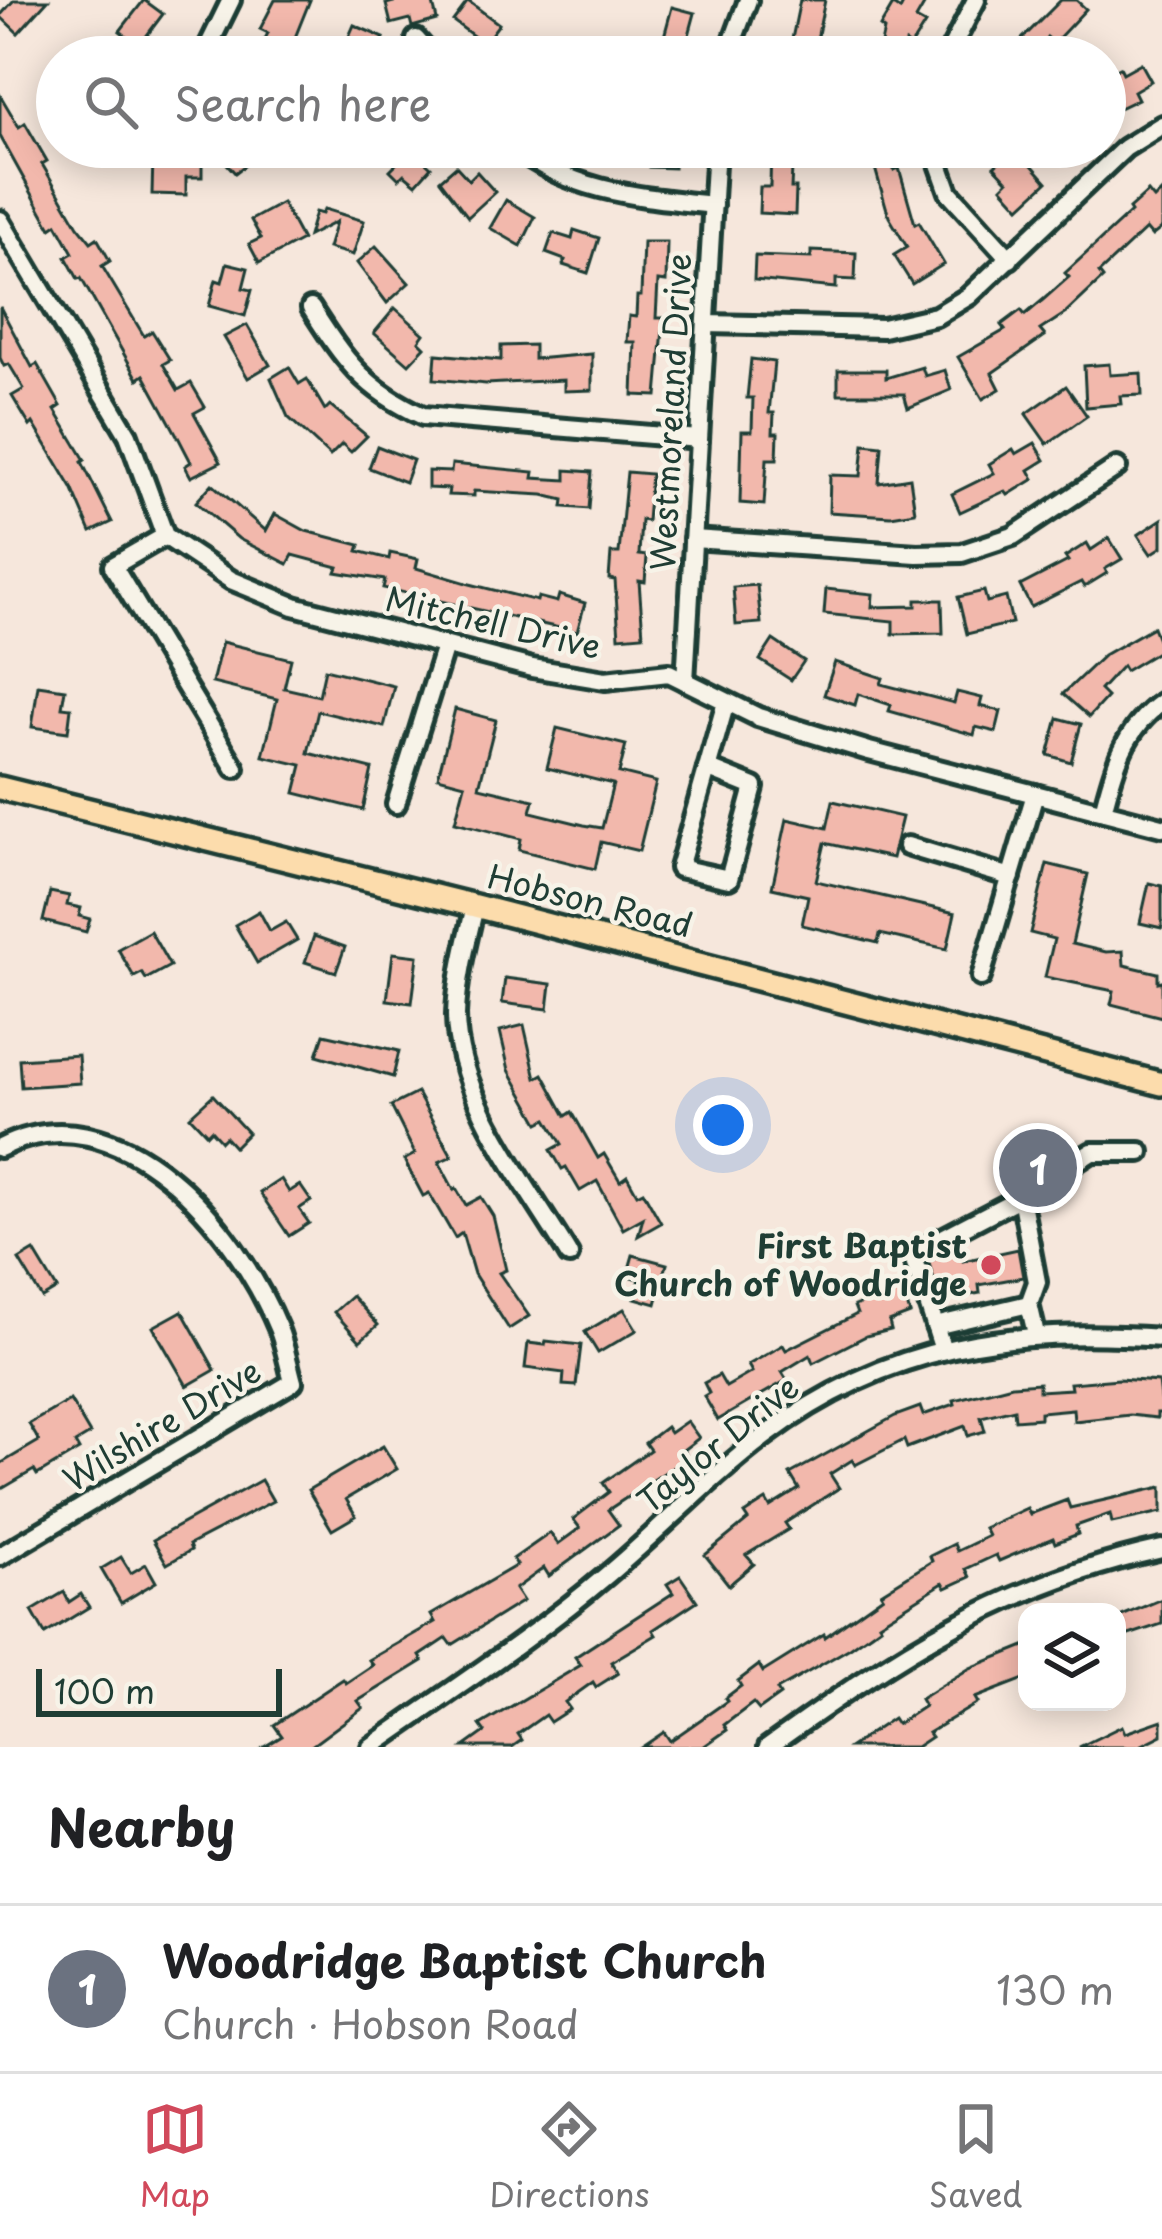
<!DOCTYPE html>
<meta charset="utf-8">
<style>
body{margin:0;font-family:"Playpen Sans",sans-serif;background:#f2f2f2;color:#202124}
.controls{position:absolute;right:36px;bottom:36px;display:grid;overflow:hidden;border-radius:24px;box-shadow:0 6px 30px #0003}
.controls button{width:108px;height:108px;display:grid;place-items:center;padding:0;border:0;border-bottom:3px solid #e0e0e0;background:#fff;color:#202124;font:60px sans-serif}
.scale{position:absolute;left:36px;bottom:30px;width:246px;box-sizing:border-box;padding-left:12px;border:6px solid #1f3d34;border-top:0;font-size:33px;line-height:42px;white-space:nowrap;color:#1f3d34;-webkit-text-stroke:9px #f7f3e8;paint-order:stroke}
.you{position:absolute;left:723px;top:1125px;width:42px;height:42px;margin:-30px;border:9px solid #fff;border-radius:50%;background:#1a73e8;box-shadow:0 0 0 18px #1a73e833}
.badge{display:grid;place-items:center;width:78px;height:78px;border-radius:50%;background:#d1495b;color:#fff;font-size:39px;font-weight:700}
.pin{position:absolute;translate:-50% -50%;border:6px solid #fff;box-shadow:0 3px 12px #0006}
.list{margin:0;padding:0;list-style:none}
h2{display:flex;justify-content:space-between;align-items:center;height:156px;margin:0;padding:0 48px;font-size:51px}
h2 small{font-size:39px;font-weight:400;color:#757577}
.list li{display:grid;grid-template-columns:78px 1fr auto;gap:36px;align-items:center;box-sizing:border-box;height:168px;padding:0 48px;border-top:3px solid #e0e0e0}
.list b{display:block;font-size:45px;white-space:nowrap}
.list p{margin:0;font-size:39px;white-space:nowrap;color:#757577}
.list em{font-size:39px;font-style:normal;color:#757577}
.icon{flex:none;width:66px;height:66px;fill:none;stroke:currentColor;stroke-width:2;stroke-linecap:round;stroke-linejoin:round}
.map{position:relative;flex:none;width:1162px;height:1747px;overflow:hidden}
.search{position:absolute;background:#fff;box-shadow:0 6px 30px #0003;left:36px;right:36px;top:36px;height:132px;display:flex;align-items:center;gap:30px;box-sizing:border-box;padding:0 42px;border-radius:66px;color:#757577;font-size:45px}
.sheet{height:324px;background:#fff}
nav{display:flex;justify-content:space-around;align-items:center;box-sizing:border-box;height:168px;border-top:3px solid #e0e0e0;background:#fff;font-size:33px;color:#757577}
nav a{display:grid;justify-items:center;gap:6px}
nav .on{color:#d1495b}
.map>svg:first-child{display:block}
.building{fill:#f2b8ac;stroke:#1f3d34;stroke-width:3}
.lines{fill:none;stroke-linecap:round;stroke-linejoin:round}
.minor-casing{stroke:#1f3d34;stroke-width:26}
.major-casing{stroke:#1f3d34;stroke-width:30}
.minor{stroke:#f7f3e8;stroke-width:16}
.major{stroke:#fcdcac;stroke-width:21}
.poi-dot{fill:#d1495b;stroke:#f7f3e8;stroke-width:4.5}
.labels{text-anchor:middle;stroke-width:9;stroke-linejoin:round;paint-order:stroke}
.street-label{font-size:33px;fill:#1f3d34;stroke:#f7f3e8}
.poi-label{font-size:33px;font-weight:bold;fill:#1f3d34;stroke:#f7f3e8;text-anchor:end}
</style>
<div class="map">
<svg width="1162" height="1747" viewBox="0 0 1162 1747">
<rect width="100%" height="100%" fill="#f6e7dc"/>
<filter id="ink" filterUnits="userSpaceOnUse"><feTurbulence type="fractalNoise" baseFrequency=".00833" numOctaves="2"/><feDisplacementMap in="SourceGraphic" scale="24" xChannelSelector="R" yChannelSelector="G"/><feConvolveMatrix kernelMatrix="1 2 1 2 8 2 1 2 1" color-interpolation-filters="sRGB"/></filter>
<g filter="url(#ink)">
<g class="building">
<polygon points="14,0 48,0 18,33 0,16"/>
<polygon points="144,0 163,14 139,46 120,31"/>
<polygon points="275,0 310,0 292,45 287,42 279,57 271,57 259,51 268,33 260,29"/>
<polygon points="401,0 432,0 437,20 412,27 410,19 391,24 386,4"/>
<polygon points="800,0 825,0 816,44 792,39"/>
<polygon points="905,0 927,0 916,19 925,24 911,46 906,43 903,57 878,57 884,30 880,27 893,5 900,10"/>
<polygon points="1061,0 1076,0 1086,9 1054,43 1047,37 1035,57 1012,57 1022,39"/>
<polygon points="468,1 499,24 484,44 453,21"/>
<polygon points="672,7 695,13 685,50 662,44"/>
<polygon points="354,25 384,38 375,57 340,57"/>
<polygon points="1141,63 1151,81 1134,91 1138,99 1115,110 1105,92 1105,75 1120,67 1123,73"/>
<polygon points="0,95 19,127 25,123 47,161 42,164 78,226 91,242 97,238 110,261 102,266 144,336 152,331 170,360 163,364 178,390 191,383 205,407 194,413 221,462 191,477 185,466 191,462 178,437 144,375 138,379 81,278 78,279 66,257 73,253 57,224 51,228 0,136"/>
<polygon points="232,147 269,147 235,173 221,157"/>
<polygon points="378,147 409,147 431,167 416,184 404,174 399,179 390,170 396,164"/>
<polygon points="649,147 674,147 674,168 649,167"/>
<polygon points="771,147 790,147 788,168 792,168 791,188 796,188 795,215 759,213 760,187 770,187"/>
<polygon points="869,147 892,147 894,170 899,168 915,224 919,222 944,264 912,284 894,255 907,247 889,217"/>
<polygon points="1016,147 1047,182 1020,207 1002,187 1008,181 994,166"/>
<polygon points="153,156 202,158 202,177 186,177 186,195 152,194"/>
<polygon points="456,166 469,180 477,172 495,192 468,217 440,180"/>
<polygon points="1162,191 1162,228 1152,236 1146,229 1099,273 1103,278 1066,313 1040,330 1045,336 992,373 1000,389 983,399 958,357 1005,330 1001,325 1021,310 1025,315 1044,299 1069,277 1065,273 1131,212 1129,209 1148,192 1154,199"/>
<polygon points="506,200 535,217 521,246 490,228"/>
<polygon points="282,203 302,240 259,263 249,244 261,238 251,220"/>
<polygon points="324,209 364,221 353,255 328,248 336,222 308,236 315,212 322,214"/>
<polygon points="574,230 599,238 588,273 563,265 565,260 546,253 553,233 572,239"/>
<polygon points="643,242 667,242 666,282 658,281 656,318 664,318 657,396 633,395 635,342 627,342 629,316 636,317 637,296 641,296"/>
<polygon points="376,246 409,283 387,303 357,263"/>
<polygon points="811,251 856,253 855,280 836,279 836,288 754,280 755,256 811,258"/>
<polygon points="227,263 248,268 243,288 252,290 245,316 209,306 216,280 222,282"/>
<polygon points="0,307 32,367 37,364 61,406 55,410 85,460 82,462 112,522 91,532 72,488 33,423 30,426 12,396 24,389 9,364 4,366 0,358"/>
<polygon points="395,308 424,334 419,341 425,347 409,364 374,333"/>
<polygon points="247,325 270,365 248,378 224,337"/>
<polygon points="534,345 534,359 592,354 592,390 564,391 564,380 486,384 434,379 436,354 501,360 501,346"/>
<polygon points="751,359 774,362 769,413 774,413 773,433 778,433 777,459 767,459 764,505 740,503 742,431 752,431 753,398 747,398"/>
<polygon points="1109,364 1110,375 1141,373 1142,395 1120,396 1121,404 1086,407 1084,366"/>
<polygon points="289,367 299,384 307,379 325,410 330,405 367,436 351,452 342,444 330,456 288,417 271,378"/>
<polygon points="922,367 925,376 945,370 951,390 908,408 904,394 838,394 838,370 886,370 886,378"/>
<polygon points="1066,386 1087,416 1047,444 1026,414"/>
<polygon points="1035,443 1045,460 1029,470 1034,479 1008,495 1005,491 960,512 952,494 994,473 989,464 1013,449 1016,454"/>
<polygon points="864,444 882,446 879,483 910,478 915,512 891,516 829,512 830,475 861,476"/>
<polygon points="377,446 413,460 405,482 369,468"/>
<polygon points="452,464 534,472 533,478 566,480 566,470 592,472 589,509 563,507 564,500 543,495 474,491 474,496 448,495 449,489 428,488 428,471 451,472"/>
<polygon points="627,472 651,474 647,521 641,520 639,555 647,556 645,582 639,581 643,635 619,637 615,580 609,579 611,553 619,553"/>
<polygon points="212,484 266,531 275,514 306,531 360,545 358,551 389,559 390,553 418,559 416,568 470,584 537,601 538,597 557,602 559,595 585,603 577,632 383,588 385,580 336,572 338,567 293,555 288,564 239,539 196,502"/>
<polygon points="1162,519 1162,547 1151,554 1138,535"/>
<polygon points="1109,538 1122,559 1105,569 1107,573 1084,587 1081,582 1031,607 1020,586 1068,561 1065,557 1087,543 1091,550"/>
<polygon points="757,585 761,623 736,625 733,587"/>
<polygon points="826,589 873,594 872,607 916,606 916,600 942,600 943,633 893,634 893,621 824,614"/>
<polygon points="984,591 987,602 1006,597 1012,623 967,634 958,597"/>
<polygon points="1153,627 1162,649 1125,671 1122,666 1100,690 1107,697 1089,717 1063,694 1104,655"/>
<polygon points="773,640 804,661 791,680 760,660"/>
<polygon points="222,642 291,659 284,688 319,696 325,669 394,686 384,727 318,711 308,753 372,769 363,810 295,793 302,765 263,756 277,699 212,683"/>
<polygon points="835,662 883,678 881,684 954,703 957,692 982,698 980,706 1001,711 996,732 976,727 974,735 889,711 891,705 858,694 855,705 824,695"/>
<polygon points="38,685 65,689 62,707 71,708 68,732 32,727"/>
<polygon points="455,709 496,720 479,787 534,800 531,812 584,825 602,828 613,784 547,768 557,728 626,745 619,773 656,782 639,851 601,842 595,869 519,850 521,839 455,822 465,784 438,777"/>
<polygon points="1058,718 1081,724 1071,762 1048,755"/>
<polygon points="833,801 902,817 892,858 825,843 816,881 955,913 947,949 880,934 878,943 802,925 808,896 772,888 787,819 827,828"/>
<polygon points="1047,864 1088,874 1072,944 1106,952 1123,951 1124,965 1158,973 1158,982 1162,981 1162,1017 1111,1004 1114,991 1045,977 1054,939 1030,933"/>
<polygon points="1149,883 1162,886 1162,928 1140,923"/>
<polygon points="50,892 69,896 67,905 81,908 79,916 90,919 86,932 43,921"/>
<polygon points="259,911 270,931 286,922 297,940 257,963 235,925"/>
<polygon points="150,931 170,966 146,979 142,973 134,977 118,949"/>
<polygon points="314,936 345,947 336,972 305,962"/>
<polygon points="393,953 418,956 412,1003 387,1000"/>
<polygon points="505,978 551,984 548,1009 502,1003"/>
<polygon points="524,1025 536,1078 543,1074 566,1116 572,1112 598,1158 604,1154 620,1181 627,1176 637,1194 643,1191 661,1223 638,1236 643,1218 623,1229 597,1181 580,1191 566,1167 562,1169 551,1150 562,1144 547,1119 539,1123 509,1070 500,1031"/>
<polygon points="324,1034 399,1051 393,1077 317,1055"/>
<polygon points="78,1055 80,1083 21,1087 19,1059"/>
<polygon points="417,1093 452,1156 439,1162 454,1190 456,1188 466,1205 481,1197 493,1216 506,1270 499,1273 529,1316 509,1329 474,1274 462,1233 455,1238 429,1193 423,1196 404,1160 415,1154 391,1106"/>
<polygon points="213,1095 248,1133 234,1147 225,1137 221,1141 211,1130 207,1134 190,1116"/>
<polygon points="281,1179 289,1192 300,1185 311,1201 299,1209 309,1223 289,1236 260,1193"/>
<polygon points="1018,1249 1023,1277 979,1285 980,1293 940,1301 928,1260 960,1254 963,1261"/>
<polygon points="34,1251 57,1289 42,1298 19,1260"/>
<polygon points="633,1255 667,1264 656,1304 635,1298 640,1279 627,1276"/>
<polygon points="902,1287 910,1314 889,1322 891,1330 866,1336 813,1363 810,1355 782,1372 787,1380 718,1420 704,1396 709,1393 704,1383 719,1375 726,1387 752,1372 748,1365 783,1345 786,1350 857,1314 854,1306"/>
<polygon points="352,1296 378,1325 360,1341 334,1312"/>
<polygon points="624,1309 637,1330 598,1353 585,1332"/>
<polygon points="182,1311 215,1370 187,1386 153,1327"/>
<polygon points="546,1341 581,1345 576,1386 563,1385 564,1373 525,1368 528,1343 545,1345"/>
<polygon points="1119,1379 1158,1382 1162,1413 1157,1413 1157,1418 1130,1415 1074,1421 1073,1409 1040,1412 1040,1418 1015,1420 1014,1409 981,1417 985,1431 968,1436 965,1426 907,1448 904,1440 855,1465 852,1460 830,1474 839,1488 785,1523 789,1529 746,1555 754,1564 729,1585 705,1555 748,1520 744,1514 766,1500 770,1507 799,1489 790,1474 895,1416 920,1407 923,1415 955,1404 954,1400 1012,1385 1039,1383 1039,1391 1071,1389 1070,1383"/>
<polygon points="70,1400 90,1434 75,1443 79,1450 37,1475 34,1470 0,1490 0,1464 39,1441 29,1424"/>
<polygon points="687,1421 699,1438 683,1450 688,1457 608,1510 619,1525 549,1576 544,1568 515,1589 523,1601 452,1645 447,1638 420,1656 423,1661 358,1701 363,1708 310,1747 264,1747 282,1736 274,1725 343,1679 346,1683 373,1665 369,1660 435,1622 431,1615 517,1565 513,1559 550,1533 558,1544 580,1528 573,1519 609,1492 603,1483 650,1450 645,1443 666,1427 670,1433"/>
<polygon points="383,1446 397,1469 346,1499 356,1516 332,1530 308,1490"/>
<polygon points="261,1480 273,1501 189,1545 191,1550 167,1564 153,1540"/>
<polygon points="1162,1487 1162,1512 1112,1523 1110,1514 1076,1526 1078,1534 1055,1543 1053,1538 999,1561 996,1555 966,1569 970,1577 946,1588 943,1583 879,1623 881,1626 850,1648 777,1690 780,1695 759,1710 753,1703 724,1725 727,1730 703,1747 642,1747 664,1732 670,1741 727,1701 725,1698 741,1686 738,1681 759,1665 763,1672 824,1634 825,1637 883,1596 881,1593 932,1561 930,1556 954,1544 957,1551 988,1536 984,1528 1027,1508 1030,1514 1067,1500 1070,1508"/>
<polygon points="121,1557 131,1573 146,1564 156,1582 121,1603 101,1569"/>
<polygon points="680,1576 697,1601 653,1630 656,1635 611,1662 618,1673 596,1687 593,1682 565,1702 570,1709 550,1722 545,1715 518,1734 522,1740 512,1747 464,1747 485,1732 480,1725 581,1665 575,1657 673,1593 667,1584"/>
<polygon points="64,1592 69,1602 81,1594 89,1607 45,1634 32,1611"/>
<polygon points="1162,1599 1162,1624 1117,1639 1117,1618"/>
<polygon points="1027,1645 1027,1678 975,1698 978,1703 928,1733 931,1737 916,1747 850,1747 893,1718 897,1724 924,1706 920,1699 970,1668"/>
<polygon points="1162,1720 1162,1735 1138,1747 1079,1747 1122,1726 1125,1733"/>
</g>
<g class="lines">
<g class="minor-casing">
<g id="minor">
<polyline points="416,39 432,57"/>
<polyline points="203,57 231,0"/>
<polyline points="727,57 748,0"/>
<polyline points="947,57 976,0"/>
<path d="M515,147c58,46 127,50 198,58"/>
<polyline points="933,147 949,192 1010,259"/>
<polyline points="0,220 128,435 165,536 231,580 294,606 532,668 605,680 669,673 758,717 869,751 1162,827"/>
<path d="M311,308c34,53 53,81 112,108l276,23"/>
<polyline points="706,324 883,328 936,316 969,296 1125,148 1162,125"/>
<polyline points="165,536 113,566 235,768"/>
<polyline points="693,539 917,554 962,553 1013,536 1117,467"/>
<polyline points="685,681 716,147"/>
<polyline points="707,768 754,787 729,879 679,868 726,702"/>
<polyline points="396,804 445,646"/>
<path d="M1103,811c11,-44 21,-82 59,-109"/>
<polyline points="907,846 1011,877"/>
<path d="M475,906c-8,35 -18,72 -19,109 0,82 72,171 113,240"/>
<polyline points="981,977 1035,794"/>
<path d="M0,1148c120,-62 237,81 278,180 7,17 10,36 15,54l-293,174"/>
<polyline points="1021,1197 1092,1152 1140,1152"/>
<polyline points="935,1326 1029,1304"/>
<polyline points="943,1350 912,1254 1021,1197 1037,1282 1029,1304 1036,1334"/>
<path d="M371,1747c79,-56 162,-109 236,-172 54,-45 102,-97 158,-139 126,-94 245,-108 397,-98"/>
<path d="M768,1747c130,-93 234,-163 394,-198"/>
</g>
</g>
<g class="major-casing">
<polyline id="major" points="0,788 475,906 1162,1084"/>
</g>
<use href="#minor" class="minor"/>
<use href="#major" class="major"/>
</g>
</g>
<circle class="poi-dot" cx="991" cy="1265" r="12"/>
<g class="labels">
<g class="street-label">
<text transform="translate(671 412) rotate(-87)" y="12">Westmoreland Drive</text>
<text transform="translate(493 623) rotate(13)" y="12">Mitchell Drive</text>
<text transform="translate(590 901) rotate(14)" y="12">Hobson Road</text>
<text transform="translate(162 1425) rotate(-31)" y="12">Wilshire Drive</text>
<text transform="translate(718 1444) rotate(-39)" y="12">Taylor Drive</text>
</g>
<g class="poi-label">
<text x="967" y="1258">First Baptist<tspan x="967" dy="38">Church of Woodridge</tspan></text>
</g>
</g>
</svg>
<div class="controls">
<button><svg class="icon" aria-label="layers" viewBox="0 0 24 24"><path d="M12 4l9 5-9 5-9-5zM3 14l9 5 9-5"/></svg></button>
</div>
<div class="scale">100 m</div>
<div class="you"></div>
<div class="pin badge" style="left:1038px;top:1168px;background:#6b7280">1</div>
<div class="search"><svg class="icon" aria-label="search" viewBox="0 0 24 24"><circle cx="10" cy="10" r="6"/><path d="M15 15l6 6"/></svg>Search here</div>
</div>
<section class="sheet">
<h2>Nearby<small></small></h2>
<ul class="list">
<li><span class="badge" style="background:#6b7280">1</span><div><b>Woodridge Baptist Church</b><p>Church · Hobson Road</p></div><em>130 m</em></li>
</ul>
</section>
<nav>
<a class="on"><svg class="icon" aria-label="map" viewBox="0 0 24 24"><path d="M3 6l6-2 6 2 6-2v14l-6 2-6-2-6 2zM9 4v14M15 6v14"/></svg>Map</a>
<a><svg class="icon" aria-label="directions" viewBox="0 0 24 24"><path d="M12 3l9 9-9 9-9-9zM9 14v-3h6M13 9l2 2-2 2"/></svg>Directions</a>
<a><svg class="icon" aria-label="saved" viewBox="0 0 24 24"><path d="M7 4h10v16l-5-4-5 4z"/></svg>Saved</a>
</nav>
